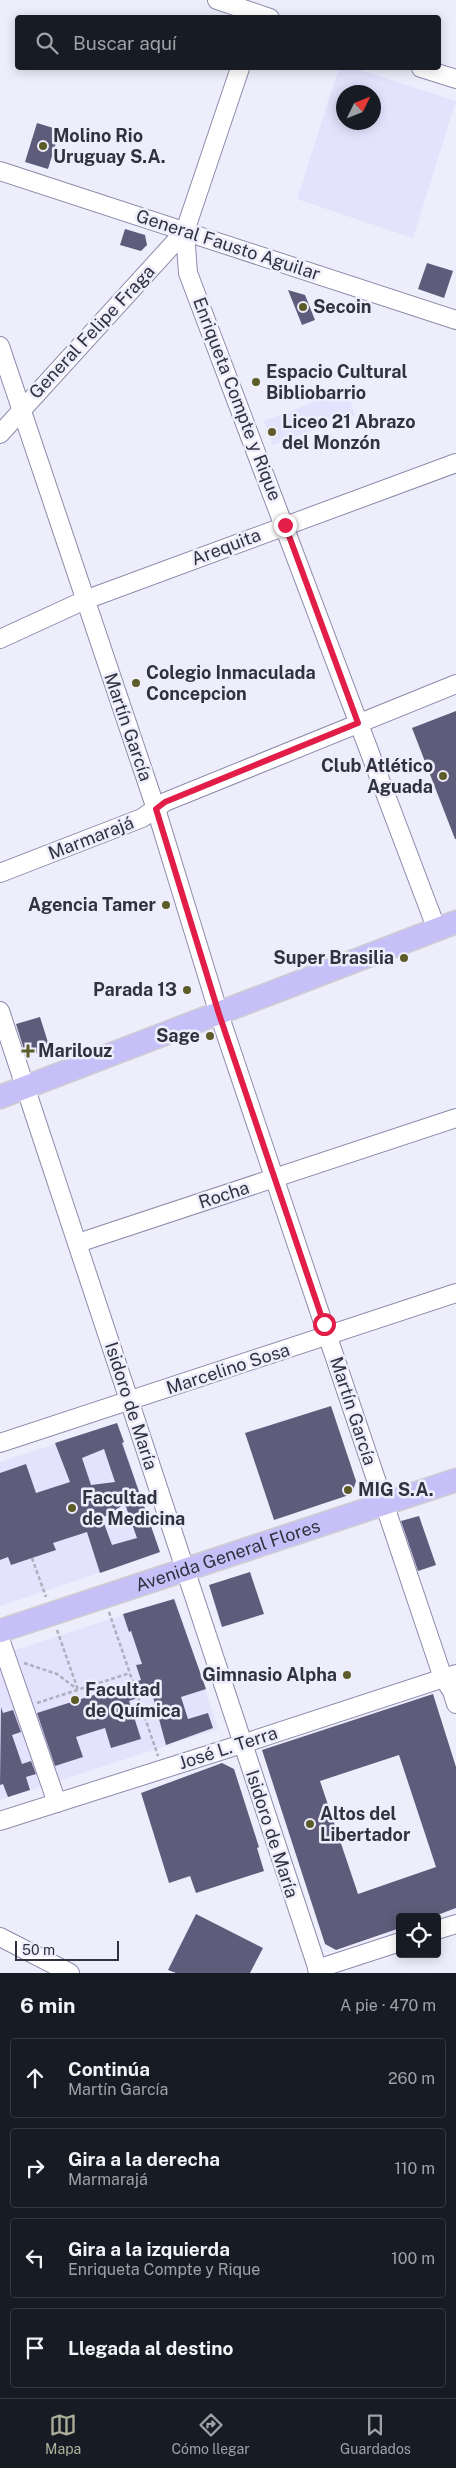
<!DOCTYPE html>
<html lang="es">
<meta charset="utf-8">
<style>
body{margin:0;font-family:"Public Sans",sans-serif;background:#242831;color:#f1f3f6}
.controls{position:absolute;right:15px;bottom:15px;display:grid;overflow:hidden;border-radius:5px;box-shadow:0 2px 12px #0003}
.controls button{width:45px;height:45px;display:grid;place-items:center;padding:0;border:0;border-bottom:1px solid #363941;background:#171b24;color:#f1f3f6;font:25px sans-serif}
.compass{position:absolute;left:336px;top:85px;width:45px;height:45px;border-radius:50%;background:#171b24;box-shadow:0 2px 12px #0003;rotate:47deg}
.scale{position:absolute;left:15px;bottom:12px;width:104px;box-sizing:border-box;padding-left:5px;border:2px solid #32313f;border-top:0;font-size:14px;line-height:18px;white-space:nowrap;color:#32313f;-webkit-text-stroke:4px #ededfc;paint-order:stroke}
.stop{position:absolute;width:15px;height:15px;margin:-11px;border:4px solid #e11d48;border-radius:50%;background:#fff}
.stop.end{background:#e11d48;border-color:#fff;box-shadow:0 1px 5px #0008}
.list{margin:0;padding:0;list-style:none}
h2{display:flex;justify-content:space-between;align-items:center;height:65px;margin:0;padding:0 20px;font-size:21px}
h2 small{font-size:16px;font-weight:400;color:#9ea1a6}
.list li{display:grid;grid-template-columns:32px 1fr auto;gap:15px;align-items:center;box-sizing:border-box;height:80px;margin:0 10px 10px;padding:0 10px;border:1px solid #363941;border-radius:5px}
.list b{display:block;font-size:19px;white-space:nowrap}
.list p{margin:0;font-size:16px;white-space:nowrap;color:#9ea1a6}
.list em{font-size:16px;font-style:normal;color:#9ea1a6}
.icon{flex:none;width:28px;height:28px;fill:none;stroke:currentColor;stroke-width:2;stroke-linecap:round;stroke-linejoin:round}
.map{position:relative;flex:none;width:456px;height:1973px;overflow:hidden}
.search{position:absolute;background:#171b24;box-shadow:0 2px 12px #0003;left:15px;right:15px;top:15px;height:55px;display:flex;align-items:center;gap:12px;box-sizing:border-box;padding:0 18px;border-radius:5px;color:#9ea1a6;font-size:19px}
.sheet{height:425px;background:#171b24}
nav{display:flex;justify-content:space-around;align-items:center;box-sizing:border-box;height:70px;border-top:1px solid #363941;background:#171b24;font-size:14px;color:#9ea1a6}
nav a{display:grid;justify-items:center;gap:2px}
nav .on{color:#aeaf9a}
.map>svg:first-child{display:block}
.built{fill:#e4e2fd;fill-rule:evenodd}
.building{fill:#5f5c7b;fill-rule:evenodd}
.lines{fill:none;stroke-linecap:round;stroke-linejoin:round}
.minor-casing{stroke:#8d8bac;stroke-width:20}
.major-casing{stroke:#ceced1;stroke-width:25}
.path{stroke:#afafbe;stroke-width:2.5;stroke-dasharray:4 2.5;stroke-linecap:butt}
.minor{stroke:#fff;stroke-width:18}
.major{stroke:#c7c0f8;stroke-width:22}
.route{stroke:#e11d48;stroke-width:6}
.poi-dot{fill:#5d5c29;stroke:#ededfc;stroke-width:2}
.labels{text-anchor:middle;stroke-width:5;stroke-linejoin:round;paint-order:stroke}
.poi-label{font-size:18px;font-weight:bold;fill:#32313f;stroke:#ededfc;text-anchor:start}
.street-label{font-size:18px;fill:#32313f;stroke:#ededfc}
</style>
<div class="map">
<svg width="456" height="1973" viewBox="0 0 456 1973">
<rect width="100%" height="100%" fill="#ededfc"/>
<g class="built">
<path d="M339,68h15l102,33 -43,137 -116,-39zM374,92v30h-30v-30z"/>
<polygon points="346,390 355,415 273,445 264,421"/>
<polygon points="117,1424 160,1553 0,1606 0,1462"/>
<polygon points="175,1598 218,1729 0,1800 0,1655"/>
</g>
<g class="building">
<polygon points="37,123 60,130 48,169 25,162"/>
<polygon points="125,229 145,235 147,245 141,251 120,245"/>
<polygon points="427,263 453,271 444,298 418,289"/>
<polygon points="288,290 305,295 315,320 302,325"/>
<polygon points="456,711 456,839 455,839 412,728"/>
<polygon points="40,1017 50,1049 26,1056 16,1024"/>
<polygon points="331,1406 356,1481 352,1494 274,1520 245,1433"/>
<path d="M117,1423l7,19 -2,1 38,109 -60,21 -13,-41 -34,11 3,7 -45,15 -3,-8 -8,3v-87l26,-9 10,29 34,-11 -15,-39zM104,1449l11,33 -24,3 -9,-27zM125,1504l12,34 -25,7 -10,-27z"/>
<polygon points="419,1516 436,1565 418,1571 401,1521"/>
<polygon points="250,1572 264,1614 222,1627 209,1585"/>
<polygon points="174,1599 206,1689 181,1697 188,1719 208,1713 213,1728 166,1745 152,1693 129,1701 141,1739 111,1748 105,1728 76,1737 83,1757 55,1766 37,1713 141,1680 136,1665 142,1664 131,1631 129,1632 123,1614"/>
<path d="M433,1694l23,73v141l-24,9h-32v11l-64,22 -11,-6 -63,-194zM399,1755l37,112 -78,27 -38,-113z"/>
<polygon points="1,1707 3,1713 13,1710 21,1732 12,1735 22,1764 31,1761 36,1774 26,1777 30,1790 8,1797 3,1784 0,1785"/>
<polygon points="222,1763 234,1769 259,1847 257,1848 264,1871 196,1893 190,1876 169,1883 141,1793"/>
<polygon points="196,1914 263,1948 250,1973 176,1973 168,1970"/>
</g>
<g class="lines">
<g class="minor-casing">
<g id="minor">
<polyline points="217,0 270,18"/>
<polyline points="240,68 185,231 188,273 437,930"/>
<polyline points="421,68 456,79"/>
<polyline points="0,171 456,320"/>
<polyline points="0,346 156,809 219,1014 443,1678 452,1691 456,1704"/>
<polyline points="0,434 185,231"/>
<polyline points="0,639 85,600 456,463"/>
<polyline points="0,873 142,818 165,802 456,684"/>
<polyline points="0,1011 319,1973"/>
<polyline points="78,1243 456,1118"/>
<polyline points="0,1443 456,1293"/>
<polyline points="0,1639 57,1803"/>
<polyline points="0,1821 242,1744 456,1674"/>
<polyline points="437,1930 456,1924"/>
<polyline points="0,1937 70,1973"/>
<polyline points="317,1969 400,1942"/>
</g>
</g>
<g class="major-casing">
<g id="major">
<polyline points="0,1097 456,922"/>
<path id="s1" d="M0,1631l456,-151"/>
</g>
</g>
<g class="path">
<polyline points="32,1558 46,1597"/>
<polyline points="109,1612 158,1756"/>
<polyline points="57,1630 78,1690"/>
<polyline points="24,1663 57,1674 77,1689"/>
<polyline points="37,1703 130,1673"/>
</g>
<use href="#minor" class="minor"/>
<use href="#major" class="major"/>
</g>
<g class="lines">
<polyline class="route" points="285,525 358,723 165,802 156,809 219,1014 324,1324"/>
</g>
<g class="poi-dot">
<circle cx="43" cy="146" r="5"/>
<circle cx="303" cy="307" r="5"/>
<circle cx="256" cy="382" r="5"/>
<circle cx="272" cy="432" r="5"/>
<circle cx="136" cy="683" r="5"/>
<circle cx="443" cy="776" r="5"/>
<circle cx="166" cy="905" r="5"/>
<circle cx="404" cy="958" r="5"/>
<circle cx="187" cy="990" r="5"/>
<circle cx="210" cy="1036" r="5"/>
<path d="M25.5 1043.5h5v5h5v5h-5v5h-5v-5h-5v-5h5z"/>
<circle cx="348" cy="1490" r="5"/>
<circle cx="72" cy="1508" r="5"/>
<circle cx="347" cy="1675" r="5"/>
<circle cx="75" cy="1700" r="5"/>
<circle cx="310" cy="1824" r="5"/>
</g>
<g class="labels">
<g class="poi-label">
<text x="53" y="142">Molino Rio<tspan x="53" dy="21">Uruguay S.A.</tspan></text>
<text x="313" y="313">Secoin</text>
<text x="266" y="378">Espacio Cultural<tspan x="266" dy="21">Bibliobarrio</tspan></text>
<text x="282" y="428">Liceo 21 Abrazo<tspan x="282" dy="21">del Monzón</tspan></text>
<text x="146" y="679">Colegio Inmaculada<tspan x="146" dy="21">Concepcion</tspan></text>
<text x="433" y="772" text-anchor="end">Club Atlético<tspan x="433" dy="21">Aguada</tspan></text>
<text x="156" y="911" text-anchor="end">Agencia Tamer</text>
<text x="394" y="964" text-anchor="end">Super Brasilia</text>
<text x="177" y="996" text-anchor="end">Parada 13</text>
<text x="200" y="1042" text-anchor="end">Sage</text>
<text x="38" y="1057">Marilouz</text>
<text x="358" y="1496">MIG S.A.</text>
<text x="82" y="1504">Facultad<tspan x="82" dy="21">de Medicina</tspan></text>
<text x="337" y="1681" text-anchor="end">Gimnasio Alpha</text>
<text x="85" y="1696">Facultad<tspan x="85" dy="21">de Química</tspan></text>
<text x="320" y="1820">Altos del<tspan x="320" dy="21">Libertador</tspan></text>
</g>
<g class="street-label">
<text transform="translate(228 245) rotate(18)" y="6">General Fausto Aguilar</text>
<text transform="translate(92 332) rotate(-47)" y="6">General Felipe Fraga</text>
<text transform="translate(237 399) rotate(69)" y="6">Enriqueta Compte y Rique</text>
<text transform="translate(226 547) rotate(-21)" y="6">Arequita</text>
<text transform="translate(128 727) rotate(71)" y="6">Martín García</text>
<text transform="translate(91 838) rotate(-21)" y="6">Marmarajá</text>
<text transform="translate(224 1195) rotate(-18)" y="6">Rocha</text>
<text transform="translate(228 1369) rotate(-18)" y="6">Marcelino Sosa</text>
<text transform="translate(131 1406) rotate(72)" y="6">Isidoro de María</text>
<text transform="translate(353 1411) rotate(72)" y="6">Martín García</text>
<text dy="6" stroke="none"><textPath href="#s1" startOffset="240">Avenida General Flores</textPath></text>
<text transform="translate(228 1748) rotate(-18)" y="6">José L. Terra</text>
<text transform="translate(272 1834) rotate(72)" y="6">Isidoro de María</text>
</g>
</g>
</svg>
<div class="controls">
<button><svg class="icon" aria-label="locate" viewBox="0 0 24 24"><circle cx="12" cy="12" r="6"/><path d="M12 2v4M12 18v4M2 12h4M18 12h4"/></svg></button>
</div>
<svg class="compass" viewBox="-18 -18 36 36"><path d="M0-13l5 13h-10z" fill="#e53935"/><path d="M0 13l5-13h-10z" fill="#9ea1a6"/></svg>
<div class="scale">50 m</div>
<div class="stop" style="left:324px;top:1324px"></div>
<div class="stop end" style="left:285px;top:525px"></div>
<div class="search"><svg class="icon" aria-label="search" viewBox="0 0 24 24"><circle cx="10" cy="10" r="6"/><path d="M15 15l6 6"/></svg>Buscar aquí</div>
</div>
<section class="sheet">
<h2>6 min<small>A pie · 470 m</small></h2>
<ul class="list">
<li><svg class="icon" aria-label="ahead" viewBox="0 0 24 24"><path d="M12 20V5M6 11l6-6 6 6"/></svg><div><b>Continúa</b><p>Martín García</p></div><em>260 m</em></li>
<li><svg class="icon" aria-label="right" viewBox="0 0 24 24"><path d="M7 20v-9h11M14 6l5 5-5 5"/></svg><div><b>Gira a la derecha</b><p>Marmarajá</p></div><em>110 m</em></li>
<li><svg class="icon" aria-label="left" viewBox="0 0 24 24"><path d="M17 20v-9H6M10 6l-5 5 5 5"/></svg><div><b>Gira a la izquierda</b><p>Enriqueta Compte y Rique</p></div><em>100 m</em></li>
<li><svg class="icon" aria-label="arrive" viewBox="0 0 24 24"><path d="M6 21V4h12l-3 4 3 4H6"/></svg><div><b>Llegada al destino</b></div></li>
</ul>
</section>
<nav>
<a class="on"><svg class="icon" aria-label="map" viewBox="0 0 24 24"><path d="M3 6l6-2 6 2 6-2v14l-6 2-6-2-6 2zM9 4v14M15 6v14"/></svg>Mapa</a>
<a><svg class="icon" aria-label="directions" viewBox="0 0 24 24"><path d="M12 3l9 9-9 9-9-9zM9 14v-3h6M13 9l2 2-2 2"/></svg>Cómo llegar</a>
<a><svg class="icon" aria-label="saved" viewBox="0 0 24 24"><path d="M7 4h10v16l-5-4-5 4z"/></svg>Guardados</a>
</nav>
